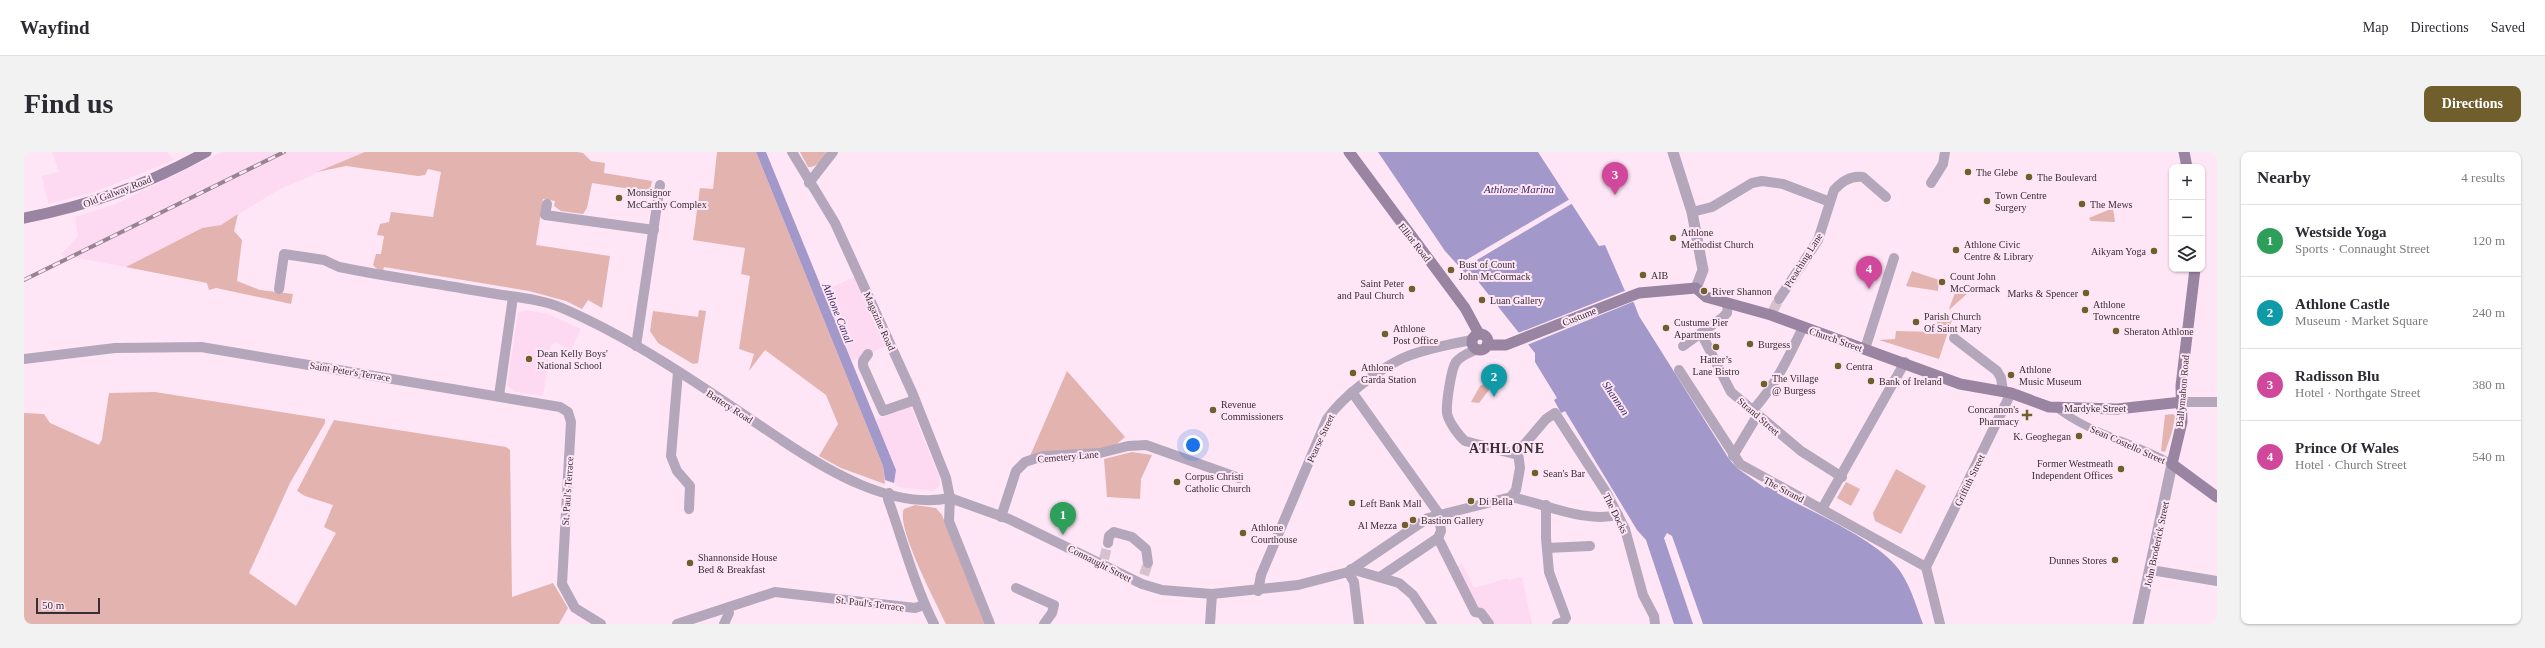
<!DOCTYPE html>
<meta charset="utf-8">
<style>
body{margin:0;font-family:Georgia,serif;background:#f2f2f3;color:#2b2b33}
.controls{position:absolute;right:12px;top:12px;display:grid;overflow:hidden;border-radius:8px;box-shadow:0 1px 3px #0004}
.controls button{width:36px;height:36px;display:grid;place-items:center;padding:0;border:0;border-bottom:1px solid #e1e1e2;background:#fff;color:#2b2b33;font:20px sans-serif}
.scale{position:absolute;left:12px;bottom:10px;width:64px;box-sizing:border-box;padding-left:4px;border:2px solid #392e35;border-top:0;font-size:11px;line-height:14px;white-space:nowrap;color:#392e35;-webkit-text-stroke:3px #fee6f6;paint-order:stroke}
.you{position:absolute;left:1169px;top:293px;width:14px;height:14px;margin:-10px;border:3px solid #fff;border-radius:50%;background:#1a73e8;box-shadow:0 0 0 6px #1a73e833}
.badge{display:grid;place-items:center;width:26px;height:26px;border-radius:50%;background:#705e2c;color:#fff;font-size:13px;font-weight:700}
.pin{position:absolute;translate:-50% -33px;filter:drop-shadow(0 1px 2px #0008)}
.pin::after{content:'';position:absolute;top:21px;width:14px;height:12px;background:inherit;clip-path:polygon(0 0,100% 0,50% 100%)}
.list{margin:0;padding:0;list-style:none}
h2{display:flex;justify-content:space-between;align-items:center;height:52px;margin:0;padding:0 16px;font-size:17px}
h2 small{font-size:13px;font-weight:400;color:#7c7c81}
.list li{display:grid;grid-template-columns:26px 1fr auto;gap:12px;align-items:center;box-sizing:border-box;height:72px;padding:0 16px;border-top:1px solid #e1e1e2}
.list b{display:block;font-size:15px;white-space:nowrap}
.list p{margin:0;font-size:13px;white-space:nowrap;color:#7c7c81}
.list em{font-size:13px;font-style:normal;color:#7c7c81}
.icon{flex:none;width:22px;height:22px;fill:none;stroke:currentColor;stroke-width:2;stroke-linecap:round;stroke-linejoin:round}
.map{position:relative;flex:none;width:2193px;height:472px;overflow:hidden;border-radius:8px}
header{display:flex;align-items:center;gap:24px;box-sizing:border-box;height:56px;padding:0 20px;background:#fff;border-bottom:1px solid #e1e1e2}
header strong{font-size:19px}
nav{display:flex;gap:22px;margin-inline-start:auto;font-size:14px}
.intro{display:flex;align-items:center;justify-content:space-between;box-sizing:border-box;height:96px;padding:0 24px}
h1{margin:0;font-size:28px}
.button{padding:10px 18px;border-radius:8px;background:#705e2c;color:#fff;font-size:14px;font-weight:700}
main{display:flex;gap:24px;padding:0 24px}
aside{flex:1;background:#fff;border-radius:8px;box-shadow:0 1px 3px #0004}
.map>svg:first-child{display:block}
.built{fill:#fed9f2}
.green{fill:#e3b3af}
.water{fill:#a298ca}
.pier{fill:#fee6f6}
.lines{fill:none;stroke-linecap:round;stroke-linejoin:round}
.minor-tunnel{stroke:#d7c1cf;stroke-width:10;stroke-dasharray:10 5;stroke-linecap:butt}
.pedestrian{stroke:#b5a7bb;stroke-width:8}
.minor{stroke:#b5a7bb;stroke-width:10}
.tertiary{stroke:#b5a7bb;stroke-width:11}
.secondary{stroke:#9984a1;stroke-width:11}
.rail-casing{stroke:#968590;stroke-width:4}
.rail{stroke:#fee6f6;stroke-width:2.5;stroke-dasharray:8;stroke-linecap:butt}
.poi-dot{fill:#705e2c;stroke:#fee6f6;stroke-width:1.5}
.labels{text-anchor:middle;stroke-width:4;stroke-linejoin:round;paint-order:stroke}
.poi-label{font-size:10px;fill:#392e35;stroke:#fee6f6;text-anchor:start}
.street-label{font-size:10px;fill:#392e35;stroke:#fee6f6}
.water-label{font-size:11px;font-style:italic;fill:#3b2a67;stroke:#fee6f6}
.district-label{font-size:14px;font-weight:bold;letter-spacing:1px;fill:#392e35;stroke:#fee6f6}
</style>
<header>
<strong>Wayfind</strong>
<nav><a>Map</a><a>Directions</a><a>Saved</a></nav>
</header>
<div class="intro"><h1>Find us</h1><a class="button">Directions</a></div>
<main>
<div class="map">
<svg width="2193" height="472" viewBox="0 0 2193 472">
<rect width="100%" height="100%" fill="#fee6f6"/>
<g class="built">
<polygon points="28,0 143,0 150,8 68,41 24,52 18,24 35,20"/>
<polygon points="198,0 341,0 254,38 197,73 177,76 102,115 37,103 54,84 51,65 92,52"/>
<polygon points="833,124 862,194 828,209 799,139"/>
<polygon points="502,158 524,162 557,177 547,198 532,191 527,193 519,244 491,240 483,233 494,161"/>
<polygon points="886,253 916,327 915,334 909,339 875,335 870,331 872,317 852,268"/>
<polygon points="1438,412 1450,436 1484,426 1484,428 1498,425 1508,472 1466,472 1453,458 1431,415"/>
</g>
<g class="green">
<polygon points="341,0 553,0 559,1 567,9 581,11 580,21 628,29 626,40 568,31 563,56 559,62 537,59 530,54 531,49 519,47 512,93 586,104 578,156 564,148 558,157 542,149 505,139 360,115 359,119 354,118 349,113 352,102 357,102 360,84 353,83 356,72 365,70 367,60 409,65 417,20 404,17 401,23 394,24 322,14 293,20"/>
<polygon points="693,0 732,0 859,314 861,332 817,316 795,304 814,272 802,243 741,198 725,219 730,202 715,197 726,124 717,122 721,96 669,88 676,36 689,37"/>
<path d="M776,0h26c-3,8 -10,16 -18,15z"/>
<polygon points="2089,56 2091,70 2067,69 2065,66"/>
<polygon points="214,62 210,79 218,88 213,129 236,138 269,142 267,152 192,136 185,138 183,131 102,115 178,76 197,73"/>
<polygon points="1888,119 1915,128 1914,139 1882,134"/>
<path d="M1935,133l10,7 -20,18c1,-5 8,-23 10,-25z"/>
<polygon points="675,158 682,159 674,211 669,212 634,191 626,179 629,159 674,165"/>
<polygon points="1913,162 1928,168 1915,207 1855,188 1871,187 1872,179 1910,180 1913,173"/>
<polygon points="1043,219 1101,285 1088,296 1006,304"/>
<polygon points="1465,229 1465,238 1455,251 1447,250 1456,234"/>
<polygon points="131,240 301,267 301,271 266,331 225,421 272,454 312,381 300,375 309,353 281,344 273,339 310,268 482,295 486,298 488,445 529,431 544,456 535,472 0,472 0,261 20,262 26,271 75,293 78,287 85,241"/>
<polygon points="2149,262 2151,264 2148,280 2141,300 2137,299 2141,263"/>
<polygon points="1108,300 1128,303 1117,327 1116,347 1083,345 1080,307"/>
<polygon points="1872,317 1902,334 1877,382 1851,369 1849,361"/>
<polygon points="1822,330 1836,337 1827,354 1813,346"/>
<path d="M891,353l21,3 6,7 44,109h-40c-9,-20 -51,-98 -42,-115z"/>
</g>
<g class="water">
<polygon points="732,0 742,0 872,318 870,331 861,328 859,314"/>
<path d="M1354,0h160l61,94 6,-1 20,46 9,12 5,13 90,143 8,9 28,20 2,-4 11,6 -1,3c33,18 103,48 123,78 11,16 16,35 23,53h-249l-28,-84 -9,-10 -72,-119 -4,2 -7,-13 3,-2 -22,-36v-9l-66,-83 -4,3 -20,-22z"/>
</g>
<g class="pier">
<polygon points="1546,47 1549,51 1436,118 1432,114"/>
<polygon points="1603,138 1611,149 1503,193 1494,181"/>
<polygon points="1643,381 1648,384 1679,472 1669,472 1640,386"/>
</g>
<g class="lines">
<g class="minor-tunnel">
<polyline points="1749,159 1755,147"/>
<polyline points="1080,407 1084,391"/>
<polyline points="1120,423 1124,411"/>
</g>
<path class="pedestrian" d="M2033,256c35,27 78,34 115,56"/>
<g class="minor">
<polyline points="768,0 811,71 888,240 922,326 926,346 925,369 966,472"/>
<polyline points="785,31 809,0"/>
<polyline points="1907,31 1919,12 1921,0"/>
<polyline points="523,52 521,63 630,78"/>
<polyline points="1668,60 1688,55 1728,31 1738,29 1759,32 1806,50"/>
<path d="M255,137l5,-35 40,6 15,7c50,10 101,17 151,26 23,4 51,6 72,15 79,34 151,86 221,133 45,30 110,69 167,57"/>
<path d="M1755,147l39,-59 16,-50c8,-9 17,-15 29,-13l23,20"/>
<polyline points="1677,181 1707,240 1777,299 1818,325"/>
<polyline points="1930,186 1973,219 1977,226 1979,239"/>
<polyline points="612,194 636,33"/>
<polyline points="1659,194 1698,166 1703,161 1704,151"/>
<path d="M1453,197c-7,4 -16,6 -21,13 -5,7 -10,42 -9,51 1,8 12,23 18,28l53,14"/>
<polyline points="1841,197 1870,106"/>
<polyline points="844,202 839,209 839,214 859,259 891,248"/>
<polyline points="0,207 91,196 177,195 536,255 544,260 547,270 538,432 551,456 577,472"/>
<polyline points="1655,218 1716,312 1902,415"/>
<polyline points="654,220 647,304 653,319 666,334 665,357"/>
<polyline points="1328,240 1415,362"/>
<polyline points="475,244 489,145"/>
<polyline points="2158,250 2193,250"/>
<path d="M1728,259c23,-25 37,-54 51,-84"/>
<polyline points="1709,304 1733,264"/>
<path d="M865,341l-1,6c15,42 26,85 46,125"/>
<polyline points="1487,345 1492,338 1496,316 1494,300 1522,267 1531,261 1582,340 1601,377 1619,443 1630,464 1631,472"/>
<path d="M1487,345c35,7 72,26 107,18"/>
<polyline points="926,346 985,367 1118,432 1138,438 1188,442 1274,433 1324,420 1404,366 1487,345"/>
<polyline points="1522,353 1522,386 1525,420 1542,466 1539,470 1533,472"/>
<polyline points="1798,357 1881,210"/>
<polyline points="977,365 992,319 1001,310 1019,304 1076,301 1104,294 1122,293 1215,326"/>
<polyline points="1414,386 1451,460 1457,461 1465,472"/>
<polyline points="1084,391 1085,384 1090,380 1108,385 1122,397 1124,411"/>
<polyline points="1523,396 1566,394"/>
<polyline points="1327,417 1375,431 1389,443 1408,472"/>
<polyline points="2127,418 2193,429"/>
<polyline points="1324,420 1330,430 1335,472"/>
<polyline points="1356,425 1414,386 1417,379 1415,362"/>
<polyline points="992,436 1030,453 1028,461 1020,472"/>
<path d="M1234,439l3,-16 66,-156c16,-23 51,-49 76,-61 21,-9 47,-14 69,-18"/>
<polyline points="653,472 751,440 891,456 900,453"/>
<polyline points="700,472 705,461 703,456"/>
<polyline points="1186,472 1188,442"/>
<polyline points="1916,472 1902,415 1987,241"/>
</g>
<g class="tertiary">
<polyline points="1649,0 1668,60 1679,118 1672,136"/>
<polyline points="2114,472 2148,312"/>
</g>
<g class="secondary">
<polyline points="1325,0 1441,156 1455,182"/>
<polyline points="2160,0 2163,15"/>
<path d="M0,66c64,-12 125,-34 182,-66"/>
<polyline points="2171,117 2157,234 2158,270 2148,312 2193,345"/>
<circle cx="1456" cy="190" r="8"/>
<polyline points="1463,193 1482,193 1615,141 1672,136 1682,145 1747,163 1936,232 1987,241 2025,255 2093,257 2158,250"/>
</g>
<g class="rail-casing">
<polyline id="rail" points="0,128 260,0"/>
</g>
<use href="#rail" class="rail"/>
</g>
<g class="poi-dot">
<circle cx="1944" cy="20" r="4"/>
<circle cx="2005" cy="25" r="4"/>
<circle cx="595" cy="46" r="4"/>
<circle cx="1963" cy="49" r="4"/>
<circle cx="2058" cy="52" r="4"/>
<circle cx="1649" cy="86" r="4"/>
<circle cx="1932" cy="98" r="4"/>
<circle cx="2130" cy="99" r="4"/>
<circle cx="1427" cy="118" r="4"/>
<circle cx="1619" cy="123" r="4"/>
<circle cx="1918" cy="130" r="4"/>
<circle cx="1388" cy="137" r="4"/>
<circle cx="1680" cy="139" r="4"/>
<circle cx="2062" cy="141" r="4"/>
<circle cx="1458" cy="148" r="4"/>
<circle cx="2061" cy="158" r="4"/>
<circle cx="1892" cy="170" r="4"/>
<circle cx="1642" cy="176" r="4"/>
<circle cx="2092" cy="179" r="4"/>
<circle cx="1361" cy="182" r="4"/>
<circle cx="1726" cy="192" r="4"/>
<circle cx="1692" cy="195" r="4"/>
<circle cx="505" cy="207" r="4"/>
<circle cx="1814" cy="214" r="4"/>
<circle cx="1329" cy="221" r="4"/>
<circle cx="1987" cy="223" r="4"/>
<circle cx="1847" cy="229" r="4"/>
<circle cx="1740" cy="232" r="4"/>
<circle cx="1189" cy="258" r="4"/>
<path d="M2001 257h4v4h4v4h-4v4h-4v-4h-4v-4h4z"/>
<circle cx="2055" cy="284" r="4"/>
<circle cx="2097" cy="317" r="4"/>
<circle cx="1511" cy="321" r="4"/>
<circle cx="1153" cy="330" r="4"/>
<circle cx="1447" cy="349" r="4"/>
<circle cx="1328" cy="351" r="4"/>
<circle cx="1389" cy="368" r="4"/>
<circle cx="1381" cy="373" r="4"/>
<circle cx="1219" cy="381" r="4"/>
<circle cx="2091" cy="408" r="4"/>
<circle cx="666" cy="411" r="4"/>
</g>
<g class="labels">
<g class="poi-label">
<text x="1952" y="24">The Glebe</text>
<text x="2013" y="29">The Boulevard</text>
<text x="603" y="44">Monsignor<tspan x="603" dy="12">McCarthy Complex</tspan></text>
<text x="1971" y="47">Town Centre<tspan x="1971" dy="12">Surgery</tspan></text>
<text x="2066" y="56">The Mews</text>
<text x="1657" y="84">Athlone<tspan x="1657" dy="12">Methodist Church</tspan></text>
<text x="1940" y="96">Athlone Civic<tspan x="1940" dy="12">Centre &amp; Library</tspan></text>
<text x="2122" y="103" text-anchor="end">Aikyam Yoga</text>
<text x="1435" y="116">Bust of Count<tspan x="1435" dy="12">John McCormack</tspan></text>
<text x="1627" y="127">AIB</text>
<text x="1926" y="128">Count John<tspan x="1926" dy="12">McCormack</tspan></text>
<text x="1380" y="135" text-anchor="end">Saint Peter<tspan x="1380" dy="12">and Paul Church</tspan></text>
<text x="1688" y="143">River Shannon</text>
<text x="2054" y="145" text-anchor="end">Marks &amp; Spencer</text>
<text x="1466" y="152">Luan Gallery</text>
<text x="2069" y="156">Athlone<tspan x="2069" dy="12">Towncentre</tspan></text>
<text x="1900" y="168">Parish Church<tspan x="1900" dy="12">Of Saint Mary</tspan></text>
<text x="1650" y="174">Custume Pier<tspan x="1650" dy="12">Apartments</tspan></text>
<text x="1369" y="180">Athlone<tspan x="1369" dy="12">Post Office</tspan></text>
<text x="2100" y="183">Sheraton Athlone</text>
<text x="1734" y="196">Burgess</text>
<text x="513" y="205">Dean Kelly Boys'<tspan x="513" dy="12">National School</tspan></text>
<text x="1692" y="211" text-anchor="middle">Hatter’s<tspan x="1692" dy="12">Lane Bistro</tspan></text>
<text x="1822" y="218">Centra</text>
<text x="1337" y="219">Athlone<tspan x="1337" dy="12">Garda Station</tspan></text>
<text x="1995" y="221">Athlone<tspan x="1995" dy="12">Music Museum</tspan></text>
<text x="1748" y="230">The Village<tspan x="1748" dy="12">@ Burgess</tspan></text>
<text x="1855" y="233">Bank of Ireland</text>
<text x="1197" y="256">Revenue<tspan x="1197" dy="12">Commissioners</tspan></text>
<text x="1995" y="261" text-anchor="end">Concannon's<tspan x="1995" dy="12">Pharmacy</tspan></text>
<text x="2047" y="288" text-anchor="end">K. Geoghegan</text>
<text x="2089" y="315" text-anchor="end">Former Westmeath<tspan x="2089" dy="12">Independent Offices</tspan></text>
<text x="1519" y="325">Sean's Bar</text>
<text x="1161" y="328">Corpus Christi<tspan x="1161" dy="12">Catholic Church</tspan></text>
<text x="1455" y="353">Di Bella</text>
<text x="1336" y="355">Left Bank Mall</text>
<text x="1397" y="372">Bastion Gallery</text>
<text x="1373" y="377" text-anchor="end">Al Mezza</text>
<text x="1227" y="379">Athlone<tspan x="1227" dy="12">Courthouse</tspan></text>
<text x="674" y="409">Shannonside House<tspan x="674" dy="12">Bed &amp; Breakfast</tspan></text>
<text x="2083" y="412" text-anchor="end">Dunnes Stores</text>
</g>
<g class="street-label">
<text transform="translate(93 39) rotate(-21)" y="4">Old Galway Road</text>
<text transform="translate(1391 90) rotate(52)" y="4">Elliot Road</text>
<text transform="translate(1779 108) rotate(-58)" y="4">Preaching Lane</text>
<text transform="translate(1555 164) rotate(-22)" y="4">Custume</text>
<text transform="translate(856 169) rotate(66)" y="4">Magazine Road</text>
<text transform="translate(1812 187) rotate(19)" y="4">Church Street</text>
<text transform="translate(326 219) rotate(9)" y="4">Saint Peter's Terrace</text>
<text transform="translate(2158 239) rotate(-85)" y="4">Ballymahon Road</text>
<text transform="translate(706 254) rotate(33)" y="4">Battery Road</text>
<text x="2071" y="260">Mardyke Street</text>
<text transform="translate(1735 264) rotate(41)" y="4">Strand Street</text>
<text transform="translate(1296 286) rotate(-65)" y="4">Pearse Street</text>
<text transform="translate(2104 292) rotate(24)" y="4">Sean Costello Street</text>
<text transform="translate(1044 304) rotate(-5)" y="4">Cemetery Lane</text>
<text transform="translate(1945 328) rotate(-64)" y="4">Griffith Street</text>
<text transform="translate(1760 337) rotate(28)" y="4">The Strand</text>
<text transform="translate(543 339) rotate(-86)" y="4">St. Paul's Terrace</text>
<text transform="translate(1592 361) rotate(64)" y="4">The Docks</text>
<text transform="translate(2132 392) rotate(-78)" y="4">John Broderick Street</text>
<text transform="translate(1076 411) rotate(27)" y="4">Connaught Street</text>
<text transform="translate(846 451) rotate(7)" y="4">St. Paul's Terrace</text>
</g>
<g class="water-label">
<text x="1495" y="41">Athlone Marina</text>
<text transform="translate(814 161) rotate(68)" y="4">Athlone Canal</text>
<text transform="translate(1592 246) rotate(56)" y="4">Shannon</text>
</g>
<g class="district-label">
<text x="1483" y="301">ATHLONE</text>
</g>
</g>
</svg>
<div class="controls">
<button>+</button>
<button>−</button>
<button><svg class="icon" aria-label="layers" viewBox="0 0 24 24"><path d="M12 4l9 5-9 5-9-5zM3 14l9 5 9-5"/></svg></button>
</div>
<div class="scale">50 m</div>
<div class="you"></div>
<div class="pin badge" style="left:1039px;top:383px;background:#2e9e5b">1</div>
<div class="pin badge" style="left:1470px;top:245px;background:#0f9aa8">2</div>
<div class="pin badge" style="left:1591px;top:43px;background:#d1479c">3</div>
<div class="pin badge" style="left:1845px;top:137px;background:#d1479c">4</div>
</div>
<aside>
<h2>Nearby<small>4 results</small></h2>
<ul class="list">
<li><span class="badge" style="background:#2e9e5b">1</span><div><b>Westside Yoga</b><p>Sports · Connaught Street</p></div><em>120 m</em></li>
<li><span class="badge" style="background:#0f9aa8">2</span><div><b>Athlone Castle</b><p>Museum · Market Square</p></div><em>240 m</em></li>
<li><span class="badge" style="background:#d1479c">3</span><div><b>Radisson Blu</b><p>Hotel · Northgate Street</p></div><em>380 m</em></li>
<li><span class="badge" style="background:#d1479c">4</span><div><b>Prince Of Wales</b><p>Hotel · Church Street</p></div><em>540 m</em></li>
</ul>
</aside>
</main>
